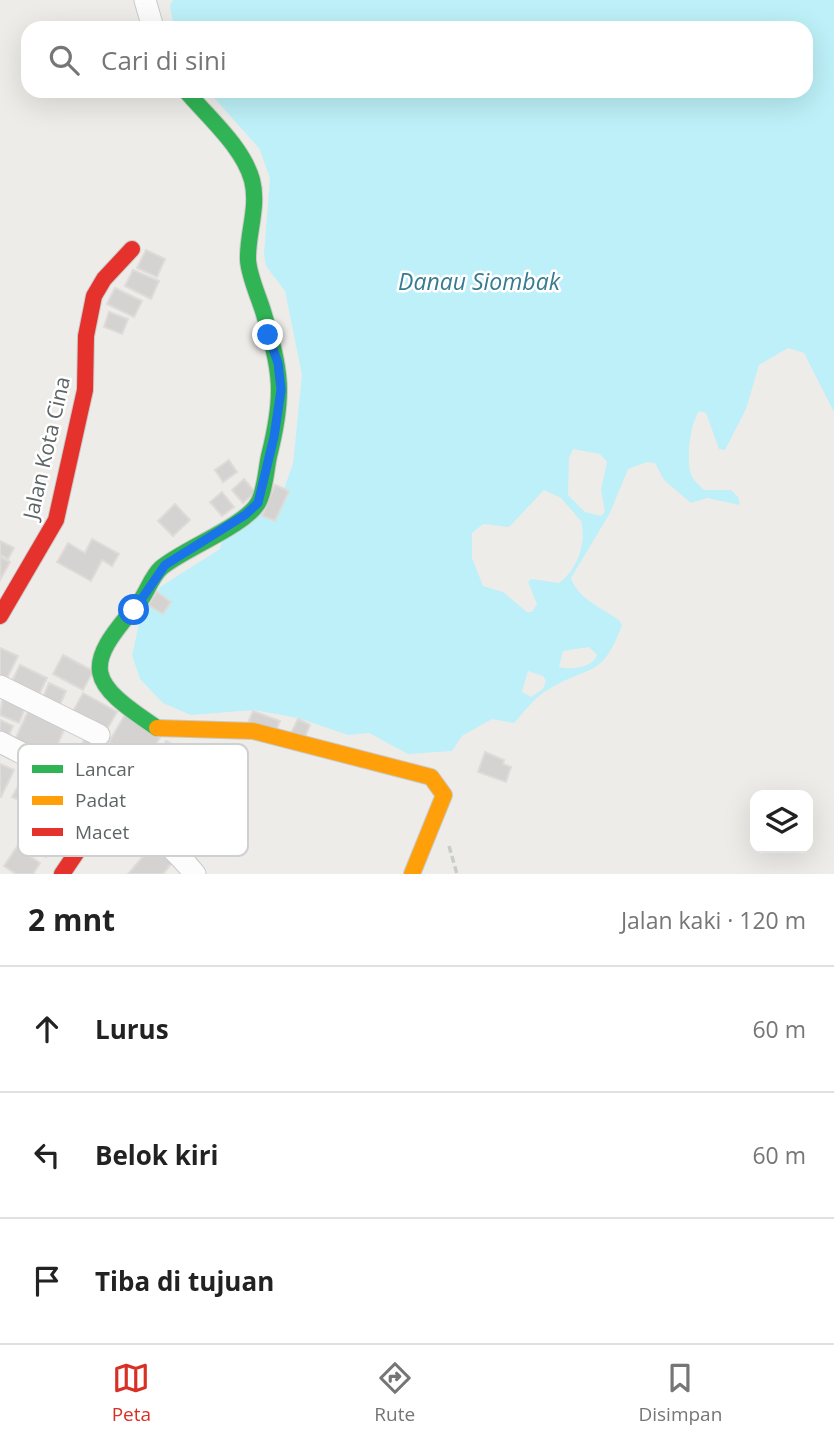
<!DOCTYPE html>
<html lang="id">
<meta charset="utf-8">
<style>
body{margin:0;font-family:"Open Sans",sans-serif;background:#f2f2f2;color:#222}
.controls{position:absolute;right:21px;bottom:21px;display:grid;overflow:hidden;border-radius:14px;box-shadow:0 7px 28px #0002}
.controls button{width:63px;height:63px;display:grid;place-items:center;padding:0;border:0;border-bottom:2px solid #e0e0e0;background:#fff;color:#222;font:35px sans-serif}
.stop{position:absolute;width:21px;height:21px;margin:-16px;border:5px solid #1a73e8;border-radius:50%;background:#fff}
.stop.end{background:#1a73e8;border-color:#fff;box-shadow:0 2px 7px #0008}
.list{margin:0;padding:0;list-style:none}
h2{display:flex;justify-content:space-between;align-items:center;height:91px;margin:0;padding:0 28px;font-size:30px}
h2 small{font-size:23px;font-weight:400;color:#767676}
.list li{display:grid;grid-template-columns:46px 1fr auto;gap:21px;align-items:center;box-sizing:border-box;height:126px;padding:0 28px;border-top:2px solid #e0e0e0}
.list b{display:block;font-size:26px;white-space:nowrap}
.list em{font-size:23px;font-style:normal;color:#767676}
.icon{flex:none;width:38px;height:38px;fill:none;stroke:currentColor;stroke-width:2;stroke-linecap:round;stroke-linejoin:round}
.map{position:relative;flex:none;width:834px;height:874px;overflow:hidden}
.search{position:absolute;background:#fff;box-shadow:0 7px 28px #0002;left:21px;right:21px;top:21px;height:77px;display:flex;align-items:center;gap:18px;box-sizing:border-box;padding:0 24px;border-radius:21px;color:#767676;font-size:26px}
.sheet{height:469px;background:#fff}
nav{display:flex;justify-content:space-around;align-items:center;box-sizing:border-box;height:98px;border-top:2px solid #e0e0e0;background:#fff;font-size:19px;color:#767676}
nav a{display:grid;justify-items:center;gap:4px}
nav .on{color:#d93025}
.map>svg:first-child{display:block}
.water{fill:#bdf0f8;fill-rule:evenodd}
.building{fill:#d5d3d2;stroke:#dedbd8;stroke-width:2}
.lines{fill:none;stroke-linecap:round;stroke-linejoin:round}
.street-casing{stroke:#cacaca;stroke-width:23}
.fast-casing{stroke:#cacac9;stroke-width:18}
.slow-casing{stroke:#cacac9;stroke-width:18}
.jam-casing{stroke:#cacac9;stroke-width:18}
.path{stroke:#c8cdc9;stroke-width:3.5;stroke-dasharray:7 3.5;stroke-linecap:butt}
.street{stroke:#fcfcfc;stroke-width:21}
.fast{stroke:#30b455;stroke-width:16}
.slow{stroke:#ff9f0a;stroke-width:16}
.jam{stroke:#e5322d;stroke-width:16}
.route{stroke:#1a73e8;stroke-width:9}
.labels{text-anchor:middle;stroke-width:5;stroke-linejoin:round;paint-order:stroke}
.street-label{font-size:21px;fill:#5e6567;stroke:#fff}
.water-label{font-size:23px;font-style:italic;fill:#377b90;stroke:#fff}
.key{fill:#fff;stroke:#cfd1d1;stroke-width:2}
.key-label{font-size:19px;fill:#5e6567}
</style>
<div class="map">
<svg width="834" height="874" viewBox="0 0 834 874">
<rect width="100%" height="100%" fill="#eeece9"/>
<path class="water" d="M173,0h661v412l-30,-59 -16,-5 -29,17 -13,44 -21,41 -6,-1 -13,-36 -7,-2c-9,14 -14,50 -7,66 3,5 8,9 12,13h27l7,7 2,8 -33,-7 -16,5 -27,-23 -9,-17 -8,-1 -19,7 -18,44 -39,65c8,22 30,29 48,42l3,5c-20,54 -31,39 -73,64 -14,8 -24,22 -35,34l-22,-4 -30,17 -10,15 -44,3 -39,-21 -21,2 -50,-17 -44,-8 -63,5 -28,-12 -23,-24 -8,-24 7,-31 21,-37 60,-38 2,-8 60,-47 11,-30 9,-89 -17,-84 -19,-25 -2,-12 6,-76 -11,-30 -51,-57h598v-63h-632l-4,-22zM573,449l27,5 7,8 -6,28 4,22 -4,4 -16,-4 -17,-17 1,-37zM544,490l17,8 20,23c6,22 -4,49 -22,62l-28,-4 -3,3 9,22 -5,8h-5l-24,-20 -20,-6 -11,-28v-25l11,-9 26,3zM589,647l8,8c-5,13 -25,15 -38,12l4,-16zM528,671l15,5 3,5 -3,8 -12,8 -9,-5z"/>
<g class="building">
<polygon points="146,250 165,259 157,277 137,268"/>
<polygon points="133,270 159,281 151,299 125,286"/>
<polygon points="115,288 142,301 134,317 107,304"/>
<polygon points="109,312 128,319 122,334 104,327"/>
<polygon points="229,460 237,472 223,482 215,470"/>
<polygon points="244,479 255,492 243,503 232,490"/>
<polygon points="275,485 289,491 275,521 262,516"/>
<polygon points="222,492 234,507 222,516 210,502"/>
<polygon points="175,504 190,520 173,536 158,521"/>
<polygon points="92,539 119,554 112,566 102,560 91,581 57,562 68,543 85,553"/>
<polygon points="0,541 14,548 8,559 0,555"/>
<polygon points="0,557 10,562 0,580"/>
<polygon points="157,592 171,602 163,614 148,605"/>
<polygon points="0,648 18,656 5,682 0,680"/>
<polygon points="63,655 93,671 83,690 53,674"/>
<polygon points="20,665 47,678 36,701 9,687"/>
<polygon points="49,683 66,691 59,707 42,699"/>
<polygon points="83,693 117,712 103,736 70,717"/>
<polygon points="3,696 26,706 19,723 0,715"/>
<polygon points="29,709 66,725 52,758 14,742"/>
<polygon points="253,711 280,721 275,733 248,723"/>
<polygon points="126,713 162,734 144,763 109,742"/>
<polygon points="298,719 310,725 304,739 291,733"/>
<polygon points="0,720 13,726 6,742 0,739"/>
<polygon points="86,737 111,751 94,781 68,767"/>
<polygon points="166,741 190,753 182,771 157,758"/>
<polygon points="485,752 504,760 503,764 511,767 506,782 478,772"/>
<polygon points="0,764 14,770 1,797 0,797"/>
<polygon points="24,775 38,782 27,804 12,797"/>
<polygon points="29,829 54,845 46,857 21,841"/>
<polygon points="152,846 172,863 163,874 128,874"/>
<polygon points="17,847 40,863 33,874 16,874 4,866"/>
</g>
<g class="lines">
<g class="street-casing">
<g id="street">
<polyline points="145,0 153,28"/>
<polyline points="0,686 99,735"/>
<path d="M0,742c68,35 146,71 195,132"/>
</g>
</g>
<g class="fast-casing">
<path id="fast" d="M157,728c-69,-46 -76,-60 -19,-124 9,-11 13,-27 23,-36 22,-19 84,-42 97,-65 7,-12 8,-33 11,-47 16,-63 12,-84 -6,-145 -5,-16 -14,-35 -15,-51 -1,-26 11,-53 4,-80 -9,-33 -44,-63 -66,-89"/>
</g>
<g class="slow-casing">
<polyline id="slow" points="157,728 253,731 431,777 444,795 412,874"/>
</g>
<g class="jam-casing">
<g id="jam">
<polyline points="0,616 56,520 85,390 86,336 94,296 104,279 132,249"/>
<polyline points="62,874 110,803"/>
</g>
</g>
<polyline class="path" points="449,846 457,874"/>
<use href="#street" class="street"/>
<use href="#fast" class="fast"/>
<use href="#slow" class="slow"/>
<use href="#jam" class="jam"/>
</g>
<g class="lines">
<polyline class="route" points="134,610 165,565 245,515 258,503 274,437 281,390 278,363 268,335"/>
</g>
<g class="labels">
<g class="street-label">
<text transform="translate(47 448) rotate(-77)" y="7">Jalan Kota Cina</text>
</g>
<g class="water-label">
<text x="479" y="290">Danau Siombak</text>
</g>
</g>
<rect x="18" y="744" width="230" height="112" rx="10" class="key"/>
<rect x="32" y="765" width="31" height="8" fill="#30b455"/>
<rect x="32" y="796" width="31" height="9" fill="#ff9f0a"/>
<rect x="32" y="828" width="31" height="8" fill="#e5322d"/>
<g class="key-label">
<text x="75" y="776">Lancar</text>
<text x="75" y="807">Padat</text>
<text x="75" y="839">Macet</text>
</g>
</svg>
<div class="controls">
<button><svg class="icon" aria-label="layers" viewBox="0 0 24 24"><path d="M12 4l9 5-9 5-9-5zM3 14l9 5 9-5"/></svg></button>
</div>
<div class="stop" style="left:134px;top:610px"></div>
<div class="stop end" style="left:268px;top:335px"></div>
<div class="search"><svg class="icon" aria-label="search" viewBox="0 0 24 24"><circle cx="10" cy="10" r="6"/><path d="M15 15l6 6"/></svg>Cari di sini</div>
</div>
<section class="sheet">
<h2>2 mnt<small>Jalan kaki · 120 m</small></h2>
<ul class="list">
<li><svg class="icon" aria-label="ahead" viewBox="0 0 24 24"><path d="M12 20V5M6 11l6-6 6 6"/></svg><div><b>Lurus</b></div><em>60 m</em></li>
<li><svg class="icon" aria-label="left" viewBox="0 0 24 24"><path d="M17 20v-9H6M10 6l-5 5 5 5"/></svg><div><b>Belok kiri</b></div><em>60 m</em></li>
<li><svg class="icon" aria-label="arrive" viewBox="0 0 24 24"><path d="M6 21V4h12l-3 4 3 4H6"/></svg><div><b>Tiba di tujuan</b></div></li>
</ul>
</section>
<nav>
<a class="on"><svg class="icon" aria-label="map" viewBox="0 0 24 24"><path d="M3 6l6-2 6 2 6-2v14l-6 2-6-2-6 2zM9 4v14M15 6v14"/></svg>Peta</a>
<a><svg class="icon" aria-label="directions" viewBox="0 0 24 24"><path d="M12 3l9 9-9 9-9-9zM9 14v-3h6M13 9l2 2-2 2"/></svg>Rute</a>
<a><svg class="icon" aria-label="saved" viewBox="0 0 24 24"><path d="M7 4h10v16l-5-4-5 4z"/></svg>Disimpan</a>
</nav>
